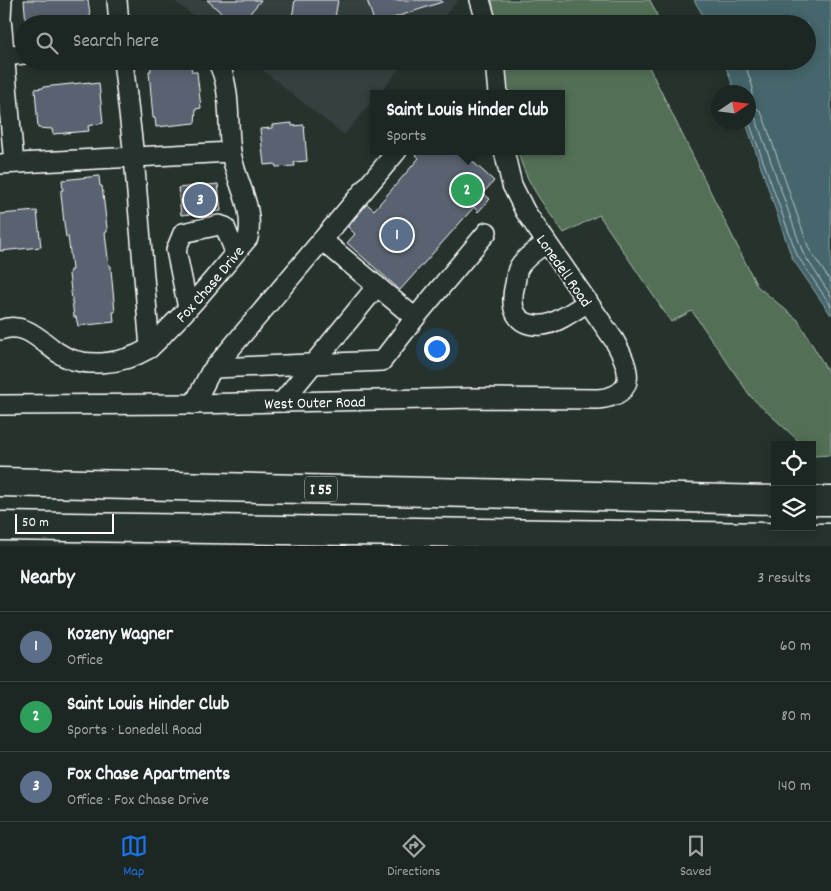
<!DOCTYPE html>
<meta charset="utf-8">
<style>
body{margin:0;font-family:Dekko,sans-serif;background:#29322f;color:#f1f3f6}
.controls{position:absolute;right:15px;bottom:15px;display:grid;overflow:hidden;border-radius:0px;box-shadow:0 2px 12px #0003}
.controls button{width:45px;height:45px;display:grid;place-items:center;padding:0;border:0;border-bottom:1px solid #3a4340;background:#1c2622;color:#f1f3f6;font:25px sans-serif}
.compass{position:absolute;left:711px;top:85px;width:45px;height:45px;border-radius:50%;background:#1c2622;box-shadow:0 2px 12px #0003;rotate:77deg}
.scale{position:absolute;left:15px;bottom:12px;width:99px;box-sizing:border-box;padding-left:5px;border:2px solid #fff;border-top:0;font-size:14px;line-height:18px;white-space:nowrap;color:#fff;-webkit-text-stroke:4px #26332d;paint-order:stroke}
.you{position:absolute;left:436px;top:348px;width:18px;height:18px;margin:-12px;border:4px solid #fff;border-radius:50%;background:#1a73e8;box-shadow:0 0 0 8px #1a73e833}
.badge{display:grid;place-items:center;width:32px;height:32px;border-radius:50%;background:#1a73e8;color:#fff;font-size:16px;font-weight:700}
.pin{position:absolute;translate:-50% -50%;border:2px solid #fff;box-shadow:0 1px 5px #0006}
.popup{position:absolute;left:370px;top:90px;width:195px;height:65px;box-sizing:border-box;display:grid;place-content:center;border-radius:0px;background:#1c2622;filter:drop-shadow(0 1px 4px #0005);font-size:16px;white-space:nowrap;color:#a0a5a5}
.popup b{font-size:19px;color:#f1f3f6}
.popup::after{content:'';position:absolute;left:50%;top:100%;margin-left:-10px;border:10px solid transparent;border-top-color:#1c2622}
.list{margin:0;padding:0;list-style:none}
h2{display:flex;justify-content:space-between;align-items:center;height:65px;margin:0;padding:0 20px;font-size:21px}
h2 small{font-size:16px;font-weight:400;color:#a0a5a5}
.list li{display:grid;grid-template-columns:32px 1fr auto;gap:15px;align-items:center;box-sizing:border-box;height:70px;padding:0 20px;border-top:1px solid #3a4340}
.list b{display:block;font-size:19px;white-space:nowrap}
.list p{margin:0;font-size:16px;white-space:nowrap;color:#a0a5a5}
.list em{font-size:16px;font-style:normal;color:#a0a5a5}
.icon{flex:none;width:28px;height:28px;fill:none;stroke:currentColor;stroke-width:2;stroke-linecap:round;stroke-linejoin:round}
.map{position:relative;flex:none;width:831px;height:546px;overflow:hidden}
.search{position:absolute;background:#1c2622;box-shadow:0 2px 12px #0003;left:15px;right:15px;top:15px;height:55px;display:flex;align-items:center;gap:12px;box-sizing:border-box;padding:0 18px;border-radius:28px;color:#a0a5a5;font-size:19px}
.sheet{height:275px;background:#1c2622}
nav{display:flex;justify-content:space-around;align-items:center;box-sizing:border-box;height:70px;border-top:1px solid #3a4340;background:#1c2622;font-size:14px;color:#a0a5a5}
nav a{display:grid;justify-items:center;gap:2px}
nav .on{color:#1a73e8}
.map>svg:first-child{display:block}
.built{fill:#354141}
.green{fill:#526f57;stroke:#a8b7ab}
.water{fill:#45666c;stroke:#8fa3a7}
.lines{fill:none;stroke-linecap:round;stroke-linejoin:round}
.shore{stroke:#b5c2c4;stroke-width:1}
.building{fill:#58626f;stroke:#fff}
.minor-casing{stroke:#fff;stroke-width:22}
.highway-casing{stroke:#fff;stroke-width:31}
.minor{stroke:#26332d;stroke-width:19}
.highway{stroke:#26332d;stroke-width:28}
.labels{text-anchor:middle;stroke-width:4.5;stroke-linejoin:round;paint-order:stroke}
.shield{fill:#26332d;stroke:#bec2c0;stroke-width:1}
.shield-label{font-size:15px;font-weight:bold;fill:#fff}
.street-label{font-size:16px;fill:#fff;stroke:#26332d}
</style>
<div class="map">
<svg width="831" height="546" viewBox="0 0 831 546">
<rect width="100%" height="100%" fill="#26332d"/>
<filter id="ink" filterUnits="userSpaceOnUse"><feTurbulence type="fractalNoise" baseFrequency=".02" numOctaves="2"/><feDisplacementMap in="SourceGraphic" scale="10" xChannelSelector="R" yChannelSelector="G"/><feConvolveMatrix kernelMatrix="1 2 1 2 8 2 1 2 1" color-interpolation-filters="sRGB"/></filter>
<g filter="url(#ink)">
<g class="built">
<polygon points="173,0 458,0 438,24 203,24"/>
<polygon points="251,61 406,61 379,94 373,94 373,100 344,135"/>
</g>
<g class="green">
<polygon points="492,0 650,0 657,15 653,24 495,24"/>
<path d="M502,61h144l111,225 41,34 33,57v78l-17,1 -2,-2v-9h-9l-52,-48 -59,-86 -21,11 -72,-107 -35,18c-17,-23 -40,-53 -46,-82h43v-57h-53z"/>
</g>
<polygon class="water" points="694,0 831,0 831,315 792,258 746,123 748,122 748,92 735,92 724,61 807,61 807,24 708,24"/>
<g class="lines">
<g class="shore">
<polyline points="744,61 753,88 750,104 759,110 763,116 809,249 831,282"/>
<polyline points="748,112 756,119 803,253 831,296"/>
<polyline points="748,119 797,255 831,306"/>
</g>
</g>
<g class="building">
<polygon points="24,0 88,0 91,21 82,22 82,24 26,24"/>
<polygon points="207,0 261,0 241,24 234,24"/>
<polygon points="295,0 338,0 334,24 291,24"/>
<polygon points="367,0 441,0 442,2 375,24"/>
<polygon points="160,61 190,61 192,72 197,72 201,108 196,109 195,123 156,127 155,118 153,118 149,71 151,71 150,62"/>
<polygon points="90,82 90,84 99,83 103,123 88,126 89,131 53,134 52,129 38,128 35,89 43,88 43,87"/>
<polygon points="292,123 292,126 304,125 307,161 294,162 295,166 276,167 275,164 264,165 260,129 272,128 272,125"/>
<polygon points="412,151 461,151 494,181 483,193 490,199 478,212 474,207 400,290 347,243 355,234 348,227 367,204 374,210 419,158"/>
<polygon points="99,176 100,186 102,186 107,228 107,232 105,232 106,242 109,266 111,266 111,270 115,312 113,312 114,322 78,326 76,317 74,317 69,274 70,270 72,270 71,260 68,236 66,237 64,223 61,194 61,190 63,190 62,180"/>
<polygon points="218,184 221,211 181,215 178,188"/>
<polygon points="37,211 41,247 0,251 0,214"/>
</g>
<g class="lines">
<g class="minor-casing">
<g id="minor">
<polyline points="2,0 1,18 14,163"/>
<polyline points="117,0 119,24"/>
<polyline points="480,0 487,24"/>
<polyline points="4,56 24,54"/>
<polyline points="123,61 134,157 150,348"/>
<polyline points="495,61 498,94"/>
<polyline points="0,164 231,152"/>
<polyline points="322,240 415,318 487,232"/>
<path d="M546,243c-9,7 -23,15 -28,26 -2,5 -2,11 -3,15 -6,24 0,43 28,41 13,-1 34,-16 45,-23"/>
<polyline points="188,308 176,250 183,233 219,225 225,227 235,252"/>
<path id="s1" d="M0,330c24,-9 39,9 57,22 25,18 66,12 91,-3 8,-5 15,-15 22,-22 28,-27 52,-59 78,-89 7,-31 -13,-57 -17,-86 -4,-28 1,-66 -14,-91"/>
<polyline points="215,368 382,361 415,318"/>
<polyline points="282,402 377,286"/>
<polyline points="194,404 210,373 397,151"/>
<path id="s2" d="M0,405l194,-1 280,-6 124,1c42,-4 31,-33 16,-59l-89,-129 -13,-26 -8,-34"/>
</g>
</g>
<g class="highway-casing">
<g id="highway">
<polyline points="0,482 775,500"/>
<polyline points="812,501 831,501"/>
<polyline points="0,526 831,538"/>
</g>
</g>
<use href="#minor" class="minor"/>
<use href="#highway" class="highway"/>
</g>
</g>
<g class="labels">
<rect class="shield" x="305" y="476.5" width="32" height="25" rx="4"/>
<g class="shield-label">
<text x="321" y="494">I 55</text>
</g>
<g class="street-label">
<text transform="translate(565 270) rotate(55)" y="6">Lonedell Road</text>
<text dy="6" stroke="none"><textPath href="#s1" startOffset="250">Fox Chase Drive</textPath></text>
<text dy="6" stroke="none"><textPath href="#s2" startOffset="315">West Outer Road</textPath></text>
</g>
</g>
</svg>
<div class="controls">
<button><svg class="icon" aria-label="locate" viewBox="0 0 24 24"><circle cx="12" cy="12" r="6"/><path d="M12 2v4M12 18v4M2 12h4M18 12h4"/></svg></button>
<button><svg class="icon" aria-label="layers" viewBox="0 0 24 24"><path d="M12 4l9 5-9 5-9-5zM3 14l9 5 9-5"/></svg></button>
</div>
<svg class="compass" viewBox="-18 -18 36 36"><path d="M0-13l5 13h-10z" fill="#e53935"/><path d="M0 13l5-13h-10z" fill="#a0a5a5"/></svg>
<div class="scale">50 m</div>
<div class="you"></div>
<div class="pin badge" style="left:397px;top:235px;background:#5c6f8a">1</div>
<div class="pin badge" style="left:467px;top:190px;background:#2e9e5b">2</div>
<div class="popup"><b>Saint Louis Hinder Club</b>Sports</div>
<div class="pin badge" style="left:200px;top:200px;background:#5c6f8a">3</div>
<div class="search"><svg class="icon" aria-label="search" viewBox="0 0 24 24"><circle cx="10" cy="10" r="6"/><path d="M15 15l6 6"/></svg>Search here</div>
</div>
<section class="sheet">
<h2>Nearby<small>3 results</small></h2>
<ul class="list">
<li><span class="badge" style="background:#5c6f8a">1</span><div><b>Kozeny Wagner</b><p>Office</p></div><em>60 m</em></li>
<li><span class="badge" style="background:#2e9e5b">2</span><div><b>Saint Louis Hinder Club</b><p>Sports · Lonedell Road</p></div><em>80 m</em></li>
<li><span class="badge" style="background:#5c6f8a">3</span><div><b>Fox Chase Apartments</b><p>Office · Fox Chase Drive</p></div><em>140 m</em></li>
</ul>
</section>
<nav>
<a class="on"><svg class="icon" aria-label="map" viewBox="0 0 24 24"><path d="M3 6l6-2 6 2 6-2v14l-6 2-6-2-6 2zM9 4v14M15 6v14"/></svg>Map</a>
<a><svg class="icon" aria-label="directions" viewBox="0 0 24 24"><path d="M12 3l9 9-9 9-9-9zM9 14v-3h6M13 9l2 2-2 2"/></svg>Directions</a>
<a><svg class="icon" aria-label="saved" viewBox="0 0 24 24"><path d="M7 4h10v16l-5-4-5 4z"/></svg>Saved</a>
</nav>
